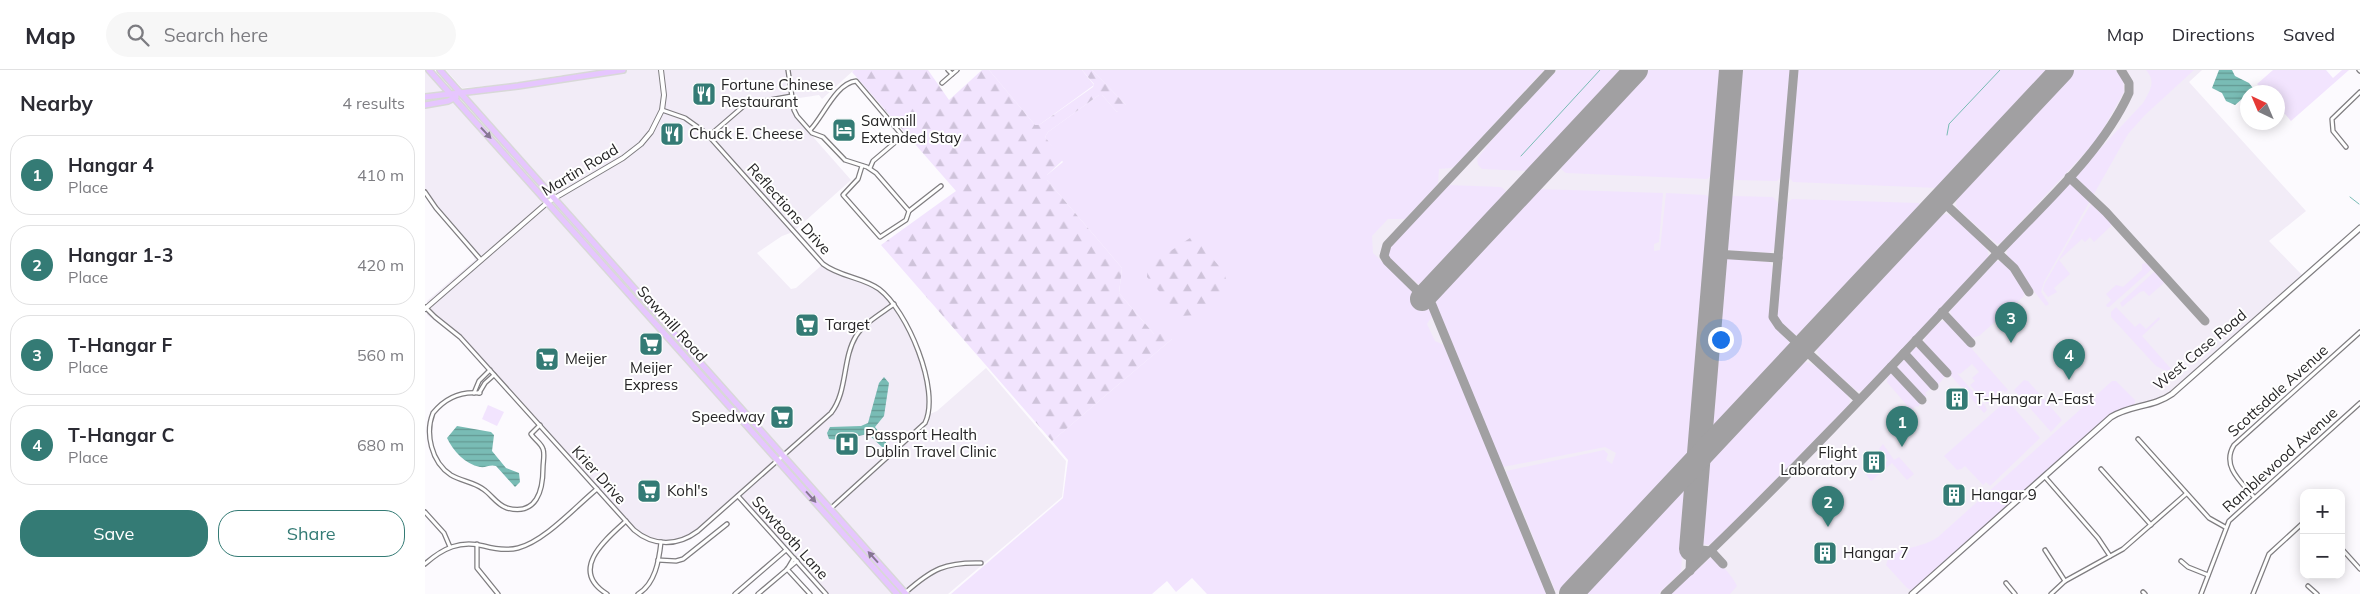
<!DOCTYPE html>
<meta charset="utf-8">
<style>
body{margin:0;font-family:Mulish,sans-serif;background:#f7f7f7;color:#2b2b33}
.controls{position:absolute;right:15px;bottom:15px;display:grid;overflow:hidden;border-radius:10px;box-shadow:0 2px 12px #0003}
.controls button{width:45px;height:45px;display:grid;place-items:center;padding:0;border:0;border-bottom:1px solid #e1e1e2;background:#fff;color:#2b2b33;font:25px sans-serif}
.compass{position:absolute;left:1815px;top:15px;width:45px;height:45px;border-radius:50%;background:#fff;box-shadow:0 2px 12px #0003;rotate:316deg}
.you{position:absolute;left:1295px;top:269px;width:18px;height:18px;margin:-12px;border:4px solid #fff;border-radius:50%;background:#1a73e8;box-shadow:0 0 0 8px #1a73e833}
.badge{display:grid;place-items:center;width:32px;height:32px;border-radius:50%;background:#347b75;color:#fff;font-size:16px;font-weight:700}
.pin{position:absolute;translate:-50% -41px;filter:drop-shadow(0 1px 2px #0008)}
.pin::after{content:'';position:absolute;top:26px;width:18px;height:15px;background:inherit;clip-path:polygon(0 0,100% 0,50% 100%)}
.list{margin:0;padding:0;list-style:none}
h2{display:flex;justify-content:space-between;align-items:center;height:65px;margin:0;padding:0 20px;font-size:21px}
h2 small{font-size:16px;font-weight:400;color:#7c7c81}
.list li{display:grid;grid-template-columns:32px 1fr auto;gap:15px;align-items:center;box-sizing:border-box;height:80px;margin:0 10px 10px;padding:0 10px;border:1px solid #e1e1e2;border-radius:20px}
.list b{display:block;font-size:19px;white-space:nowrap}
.list p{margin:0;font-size:16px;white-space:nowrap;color:#7c7c81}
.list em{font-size:16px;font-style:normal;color:#7c7c81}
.actions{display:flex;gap:10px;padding:15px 20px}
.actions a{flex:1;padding:11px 0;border:1px solid #347b75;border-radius:20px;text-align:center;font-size:18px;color:#347b75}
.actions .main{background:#347b75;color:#fff}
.icon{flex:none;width:28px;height:28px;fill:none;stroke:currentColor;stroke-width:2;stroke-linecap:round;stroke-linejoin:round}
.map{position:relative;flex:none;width:1935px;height:524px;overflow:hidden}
header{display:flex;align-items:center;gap:30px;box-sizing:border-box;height:70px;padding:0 25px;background:#fff;border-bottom:1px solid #e1e1e2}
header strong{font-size:24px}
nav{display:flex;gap:28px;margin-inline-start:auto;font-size:18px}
.search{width:350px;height:45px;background:#f7f7f7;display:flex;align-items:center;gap:12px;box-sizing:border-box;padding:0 18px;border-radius:28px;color:#7c7c81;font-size:19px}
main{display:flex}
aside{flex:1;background:#fff}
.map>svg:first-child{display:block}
.built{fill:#f2ecf7}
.grass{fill:#f2e4fe}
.forest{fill:url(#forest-firs)}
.water{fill:url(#water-rules)}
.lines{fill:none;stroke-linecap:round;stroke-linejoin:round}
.stream{stroke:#79bcb5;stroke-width:1}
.taxiway{stroke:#a1a0a2;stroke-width:9}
.runway{stroke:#a1a0a2;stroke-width:24}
.minor-casing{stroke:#7f7d80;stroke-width:5.5}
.tertiary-casing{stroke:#7f7d80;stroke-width:6}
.secondary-casing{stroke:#7f7d80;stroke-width:7}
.primary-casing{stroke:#d8d8d8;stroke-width:8}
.minor{stroke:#fff;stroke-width:3}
.tertiary{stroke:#fff;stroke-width:4}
.secondary{stroke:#fff;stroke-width:4.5}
.primary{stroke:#e6c6fe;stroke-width:5}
.oneway{fill:#867692}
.labels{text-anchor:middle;stroke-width:4;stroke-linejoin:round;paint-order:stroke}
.poi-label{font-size:15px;fill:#262526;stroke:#fff;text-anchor:start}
.street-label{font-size:15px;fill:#262526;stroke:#fff}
</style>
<header>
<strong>Map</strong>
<div class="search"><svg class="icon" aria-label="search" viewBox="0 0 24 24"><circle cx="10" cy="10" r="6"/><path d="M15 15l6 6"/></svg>Search here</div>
<nav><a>Map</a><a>Directions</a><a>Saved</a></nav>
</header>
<main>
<aside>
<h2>Nearby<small>4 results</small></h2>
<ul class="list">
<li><span class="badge">1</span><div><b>Hangar 4</b><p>Place</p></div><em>410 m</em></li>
<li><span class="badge">2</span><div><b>Hangar 1-3</b><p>Place</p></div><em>420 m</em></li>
<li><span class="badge">3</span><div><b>T-Hangar F</b><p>Place</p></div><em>560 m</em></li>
<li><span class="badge">4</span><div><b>T-Hangar C</b><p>Place</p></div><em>680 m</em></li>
</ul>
<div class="actions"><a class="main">Save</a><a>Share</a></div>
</aside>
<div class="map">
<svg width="1935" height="524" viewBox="0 0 1935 524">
<defs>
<pattern id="forest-firs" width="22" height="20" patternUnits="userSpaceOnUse" patternTransform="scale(1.25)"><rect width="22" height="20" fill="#f2e4fe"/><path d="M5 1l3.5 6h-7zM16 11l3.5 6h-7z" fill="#cfc3da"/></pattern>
<pattern id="water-rules" width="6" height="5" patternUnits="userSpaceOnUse" patternTransform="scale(1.25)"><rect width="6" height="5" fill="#79bcb5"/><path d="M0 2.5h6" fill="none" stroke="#639993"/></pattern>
</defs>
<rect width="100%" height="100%" fill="#fcfafe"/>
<g class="built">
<polygon points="0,0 2,0 470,524 397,524 314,431 311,431 271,465 256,473 231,475 213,467 33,267 2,245 2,231 50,190 48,185 0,126"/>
<polygon points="21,0 429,0 397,29 394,25 368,29 369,40 387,63 389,68 426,110 368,162 357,166 332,183 366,219 371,218 398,194 407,201 445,214 462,226 481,255 502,304 504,327 500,353 405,439 36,24 147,7 137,5 85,14 37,18"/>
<polygon points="1057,0 1777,0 1764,12 1881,141 1844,171 1878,206 1748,321 1733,330 1693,340 1680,349 1484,524 1072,524 812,212"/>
<polygon points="561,298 641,391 637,427 523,524 483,524 407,439 500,356 505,344 512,341"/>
</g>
<g class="grass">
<polygon points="564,0 657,0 669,15 614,55 610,55"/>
<polygon points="667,0 1119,0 1030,96 1026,98 1014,99 1013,114 980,149 963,149 947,166 948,183 1002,234 1007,246 1002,254 1010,271 1019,275 1122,524 782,524 767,508 751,522 742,511 727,524 526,524 638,428 643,390 627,371 747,269 747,264 729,264 694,223 697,198 622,110 622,105 638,92 620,67 623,62 674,25 677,25 692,42 701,35"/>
<polygon points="1132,0 1201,0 1108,99 1102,101 1057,99 1053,95 1052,89 1070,66"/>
<polygon points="1223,0 1298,0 1290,102 1282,109 1141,103 1136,99 1135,95 1137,91"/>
<polygon points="1314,0 1365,0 1356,107 1352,111 1310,110 1305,105"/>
<polygon points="1372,0 1625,0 1513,118 1368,112 1364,107"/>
<polygon points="1647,0 1690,0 1698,8 1699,22 1672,70 1576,173 1572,174 1535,141 1531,136 1532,123"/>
<path d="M1721,0h48l-49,45 -17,19 -84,148 -3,10 8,12 -3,2c-14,-16 -24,-34 -39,-49v-9l136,-145c6,-11 14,-21 3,-33z"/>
<polygon points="1848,0 1901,0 1908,8 1917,0 1924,0 1866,51 1853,36 1852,22 1840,22 1832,14"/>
<polygon points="1023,115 1076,117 1081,121 1081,127 999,214 993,214 964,188 964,178"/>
<polygon points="1114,119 1238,123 1234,172 1229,174 1229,181 1235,180 1241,123 1281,125 1287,129 1266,383 1139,521 1130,520 1081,401 1179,380 1183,384 1181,390 1187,394 1191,383 1180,377 1078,397 1011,234 1013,223 1108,122"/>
<polygon points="1307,126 1348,127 1353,133 1350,178 1345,183 1304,180 1299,173 1302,131"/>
<path d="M1367,129l127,4 1,5 -120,128c-10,-1 -22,-13 -23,-23l10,-110z"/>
<polygon points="1666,134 1686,152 1686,156 1669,172 1665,167 1660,172 1657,169 1634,190 1645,204 1629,218 1632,222 1623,227 1618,220 1620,213"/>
<polygon points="1522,144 1531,149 1562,179 1564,187 1445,314 1438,321 1432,321 1396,290 1392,280 1394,271 1512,145"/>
<path d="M1304,188l40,4 4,5c-1,13 -7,45 -1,56 5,10 18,13 19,25l-78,83 -4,-4 14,-165z"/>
<path d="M1571,191c14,-1 27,20 29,32l-2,4 -44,39 -8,2 -18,-19 -3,-8z"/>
<polygon points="1721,193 1727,199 1684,237 1682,237 1681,235 1686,230 1681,224 1691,215 1698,217 1717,200 1717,194"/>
<polygon points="1729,202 1740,212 1724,226 1719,221 1715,222 1697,237 1695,233"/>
<polygon points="1691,237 1710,257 1715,253 1721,259 1734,247 1735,249 1717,266 1747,300 1739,300 1731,296 1686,247 1686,242"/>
<path d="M1519,251l6,3 58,66 -3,2 -2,-2 -16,14 -17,-19 5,-4 -3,-3 7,-6 -7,-8 -12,10 -3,-1 29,34 1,3 -3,3 -60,-68c-1,-9 10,-22 20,-24z"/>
<polygon points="1491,277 1498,279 1521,305 1513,315 1486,287 1486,282"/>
<polygon points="1478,290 1484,291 1508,317 1500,323 1502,325 1498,328 1474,301 1473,297"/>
<polygon points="1382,292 1393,297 1422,324 1425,330 1424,335 1292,469 1284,475 1278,474 1275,466 1280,395 1283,390 1373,293"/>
<polygon points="1466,304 1471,305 1496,332 1493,337 1491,336 1486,340 1462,312 1463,307"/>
<polygon points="1599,310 1603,311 1637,350 1626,362 1589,320"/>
<path d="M1687,311h4l19,19v4l-30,15 -187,167 -5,5 -6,-3 -21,-23 2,-6c16,-14 33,-10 50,-22z"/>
<polygon points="1582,330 1615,368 1565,416 1561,412 1558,415 1540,396 1536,399 1532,400 1519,386"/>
<polygon points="63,335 79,342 72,356 57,349"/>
<polygon points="1458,374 1469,390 1474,387 1489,404 1482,410 1467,393 1446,411 1440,403 1443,400 1448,405 1463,390 1454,379"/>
<polygon points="1259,416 1262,419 1256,502 1233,524 1157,524"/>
<path d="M1285,488c9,2 23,19 27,28l-7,8h-60z"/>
</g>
<g class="forest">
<polygon points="429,0 503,0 524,30 557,0 564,0 610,55 614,55 668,17 669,14 657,0 667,0 701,35 701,38 692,42 677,25 674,25 623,62 620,67 638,90 622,105 622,110 697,198 694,223 729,264 747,264 747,269 627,371 456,175 531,121 427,2"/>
<polygon points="765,168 771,169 799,202 803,216 773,245 755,246 722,207 723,196"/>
</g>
<g class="water">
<polygon points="1794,0 1807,0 1810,6 1824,13 1831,22 1822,22 1822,29 1817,29 1810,35 1801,31 1797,23 1787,18"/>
<polygon points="459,307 464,313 459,346 450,357 461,371 461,377 457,377 443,364 414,370 404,369 402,363 405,357 436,356 443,353 454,313"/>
<path d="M32,356l34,6 3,3 -2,16 14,17 13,5 1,9 -5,5 -19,-21c-6,-2 -10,2 -16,1 -15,-3 -27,-16 -33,-29z"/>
</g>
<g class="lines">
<g class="stream">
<polyline points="1522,65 1524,54 1575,0"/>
<polyline points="1096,86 1175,0"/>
<polyline points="1925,127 1934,134"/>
</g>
<g class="taxiway">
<polyline points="1126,0 962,175 959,186 962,191 1007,235 1126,524"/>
<polyline points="1369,0 1348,247 1354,256 1434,330"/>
<polyline points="1644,107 1681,142 1780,251"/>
<polyline points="1516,130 1589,198 1604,222"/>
<polyline points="1291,184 1353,188"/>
<polyline points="1517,242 1546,273"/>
<polyline points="1491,270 1522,303"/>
<polyline points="1479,283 1509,316"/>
<polyline points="1466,297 1497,330"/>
<polyline points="1265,501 1266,479 1286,481 1298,494"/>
<path d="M1240,524c114,-107 221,-221 328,-336 46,-50 108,-103 136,-165v-10l-8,-13"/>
</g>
<g class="runway">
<polyline points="997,229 1211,0"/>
<polyline points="1266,479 1306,0"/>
<polyline points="1146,524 1637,0"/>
</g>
<g class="minor-casing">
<g id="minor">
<polyline points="363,0 369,40 372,46 387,63 398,67 420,90 442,97 451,103 484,141"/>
<polyline points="523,0 527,4"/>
<polyline points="1934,0 1935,1"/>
<polyline points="517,13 532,0"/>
<path d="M237,40l23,8 21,15 117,131c17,13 39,13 56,25 28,21 62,101 46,134l-95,86"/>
<path d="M385,60c13,-13 26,-47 46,-49l45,53 -2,5 -26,22 -3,7"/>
<polyline points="284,66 321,34 367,26"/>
<polyline points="1921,77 1908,61 1907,49 1935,22"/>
<polyline points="437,96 433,109 418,125 455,167 481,150 484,141 516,116"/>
<polyline points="0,122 11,138 56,190"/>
<path d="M0,237l10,10 25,20 174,193c20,17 44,16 64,1l133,-118c17,-22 11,-54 25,-77 8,-13 26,-23 38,-32"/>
<polyline points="49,323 54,311 65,300"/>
<polyline points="54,323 60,313 69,305"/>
<path d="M55,323c-19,-2 -35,5 -47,20 -8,20 -2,49 18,62 10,6 23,7 32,14 8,5 14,16 24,19 30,8 36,-18 36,-40 0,-6 2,-14 0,-19 -2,-6 -9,-10 -12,-15l9,-9"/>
<polyline points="1713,369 1784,448 1800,457"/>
<polyline points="1676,399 1726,455"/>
<polyline points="1620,407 1673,468 1685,486"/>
<polyline points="313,426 401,524"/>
<path d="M1829,427c-13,-15 -33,-31 -20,-52l126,-113"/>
<polyline points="0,442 19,463 25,477"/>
<polyline points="52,474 52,498 73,524"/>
<polyline points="1916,478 1935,499"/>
<polyline points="1620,480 1640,511"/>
<polyline points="233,490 251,491 258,489 302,454"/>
<polyline points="1756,491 1763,497 1783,505"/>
<path d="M0,494c18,-16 35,-24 59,-18 11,3 22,5 34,2 27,-7 57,-41 79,-59"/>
<polyline points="363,498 369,488"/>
<polyline points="362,499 385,524"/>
<polyline points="1581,513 1590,524"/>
<polyline points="1883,516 1892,524"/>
<polyline points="1718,522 1720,524"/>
<path d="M480,523c27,-24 40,-31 76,-30"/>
<path d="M182,524c-39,-24 -1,-55 19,-73"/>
<path d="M213,524c17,-10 21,-33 23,-52"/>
<polyline points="310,524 361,480"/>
<polyline points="333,524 372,491"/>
<polyline points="1626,524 1640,511 1698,479 1761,424"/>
<polyline points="1776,524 1804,451 1935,333"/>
<polyline points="1828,524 1844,484 1879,452"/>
</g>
</g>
<g class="tertiary-casing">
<polyline id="tertiary" points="0,239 123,132 198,88 216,74 226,62 237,40 239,25 236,0"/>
</g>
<g class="secondary-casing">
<path id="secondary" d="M1487,524l199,-177c19,-12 43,-10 61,-23l188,-166"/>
</g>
<g class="primary-casing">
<g id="primary">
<polyline points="4,0 472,524"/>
<polyline points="15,0 481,524"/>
<polyline points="0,27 93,16 198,0"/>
<polyline points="0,35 23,31 31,27"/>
</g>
</g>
<use href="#minor" class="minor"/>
<use href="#tertiary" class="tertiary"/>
<use href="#secondary" class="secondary"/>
<use href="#primary" class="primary"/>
</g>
<defs><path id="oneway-solid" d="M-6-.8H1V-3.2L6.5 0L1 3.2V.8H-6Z" transform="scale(1.25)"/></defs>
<g class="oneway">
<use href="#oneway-solid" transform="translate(61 63) rotate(47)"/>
<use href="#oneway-solid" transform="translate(386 427) rotate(48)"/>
<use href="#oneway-solid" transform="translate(448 487) rotate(-132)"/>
</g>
<defs>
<g id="restaurant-square" transform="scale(1.25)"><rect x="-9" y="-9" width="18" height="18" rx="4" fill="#347b75" stroke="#fff"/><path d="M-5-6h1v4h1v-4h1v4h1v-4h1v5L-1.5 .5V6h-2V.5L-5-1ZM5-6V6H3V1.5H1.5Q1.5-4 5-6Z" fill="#fff"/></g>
<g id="hotel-square" transform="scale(1.25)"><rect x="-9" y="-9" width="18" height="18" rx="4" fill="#347b75" stroke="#fff"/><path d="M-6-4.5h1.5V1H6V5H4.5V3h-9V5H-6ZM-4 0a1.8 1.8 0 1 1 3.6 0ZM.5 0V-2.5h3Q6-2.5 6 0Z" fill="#fff"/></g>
<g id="supermarket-square" transform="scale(1.25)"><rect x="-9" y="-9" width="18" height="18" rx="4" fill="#347b75" stroke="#fff"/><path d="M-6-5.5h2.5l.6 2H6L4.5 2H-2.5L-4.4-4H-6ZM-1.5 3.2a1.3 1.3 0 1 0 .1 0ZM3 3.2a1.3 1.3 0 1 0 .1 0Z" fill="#fff"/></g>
<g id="building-square" transform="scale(1.25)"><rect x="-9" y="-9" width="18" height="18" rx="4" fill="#347b75" stroke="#fff"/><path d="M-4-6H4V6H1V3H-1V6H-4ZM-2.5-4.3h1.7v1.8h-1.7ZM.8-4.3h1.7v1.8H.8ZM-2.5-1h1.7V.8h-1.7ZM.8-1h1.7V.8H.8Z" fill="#fff"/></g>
<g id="hospital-square" transform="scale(1.25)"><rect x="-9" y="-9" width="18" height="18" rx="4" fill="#347b75" stroke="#fff"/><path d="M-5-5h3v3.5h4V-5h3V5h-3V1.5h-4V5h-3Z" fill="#fff"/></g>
</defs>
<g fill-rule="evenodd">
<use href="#restaurant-square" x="279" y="24"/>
<use href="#hotel-square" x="419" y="60"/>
<use href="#restaurant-square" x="247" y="64"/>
<use href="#supermarket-square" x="382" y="255"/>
<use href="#supermarket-square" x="226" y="274"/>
<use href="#supermarket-square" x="122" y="289"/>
<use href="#building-square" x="1532" y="329"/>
<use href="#supermarket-square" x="357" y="347"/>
<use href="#hospital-square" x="422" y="374"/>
<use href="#building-square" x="1449" y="392"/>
<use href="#supermarket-square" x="224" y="421"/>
<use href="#building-square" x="1529" y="425"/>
<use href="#building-square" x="1400" y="483"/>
</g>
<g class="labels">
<g class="poi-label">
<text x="296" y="20">Fortune Chinese<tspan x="296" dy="17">Restaurant</tspan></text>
<text x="436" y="56">Sawmill<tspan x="436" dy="17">Extended Stay</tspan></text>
<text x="264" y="69">Chuck E. Cheese</text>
<text x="400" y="260">Target</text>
<text x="140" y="294">Meijer</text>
<text x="226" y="303" text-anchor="middle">Meijer<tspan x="226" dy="17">Express</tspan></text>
<text x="1550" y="334">T-Hangar A-East</text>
<text x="340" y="352" text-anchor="end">Speedway</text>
<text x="440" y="370">Passport Health<tspan x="440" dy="17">Dublin Travel Clinic</tspan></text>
<text x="1432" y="388" text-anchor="end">Flight<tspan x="1432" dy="17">Laboratory</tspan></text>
<text x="242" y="426">Kohl's</text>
<text x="1546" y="430">Hangar 9</text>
<text x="1418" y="488">Hangar 7</text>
</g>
<g class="street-label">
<text transform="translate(155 100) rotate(-31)" y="5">Martin Road</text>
<text transform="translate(364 139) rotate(48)" y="5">Reflections Drive</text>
<text transform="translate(247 254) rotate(48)" y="5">Sawmill Road</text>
<text transform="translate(1775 280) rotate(-40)" y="5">West Case Road</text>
<text transform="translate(1853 321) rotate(-42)" y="5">Scottsdale Avenue</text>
<text transform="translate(1855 390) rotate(-42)" y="5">Ramblewood Avenue</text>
<text transform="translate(174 405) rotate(48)" y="5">Krier Drive</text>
<text transform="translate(365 468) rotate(48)" y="5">Sawtooth Lane</text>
</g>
</g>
</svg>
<div class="controls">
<button>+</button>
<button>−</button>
</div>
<svg class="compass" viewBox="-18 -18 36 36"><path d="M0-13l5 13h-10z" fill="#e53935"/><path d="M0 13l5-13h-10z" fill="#7c7c81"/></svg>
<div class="you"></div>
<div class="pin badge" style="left:1477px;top:377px">1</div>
<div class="pin badge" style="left:1403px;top:457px">2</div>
<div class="pin badge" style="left:1586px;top:273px">3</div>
<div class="pin badge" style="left:1644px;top:310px">4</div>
</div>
</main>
